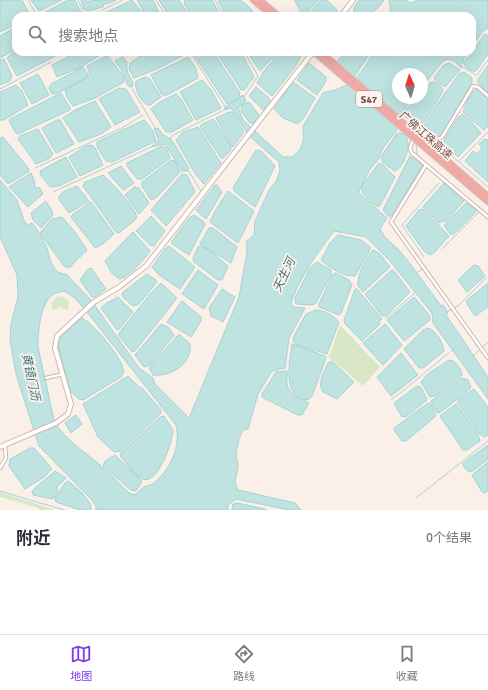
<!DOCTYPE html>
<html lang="zh">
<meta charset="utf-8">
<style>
body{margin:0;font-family:Signika,"Noto Sans SC",sans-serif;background:#f2f2f3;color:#2b2b33}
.compass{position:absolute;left:392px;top:68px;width:36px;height:36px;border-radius:50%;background:#fff;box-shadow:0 4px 16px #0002;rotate:356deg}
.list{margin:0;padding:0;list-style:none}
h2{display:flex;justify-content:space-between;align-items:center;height:52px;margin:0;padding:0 16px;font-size:17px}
h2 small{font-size:13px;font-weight:400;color:#7c7c81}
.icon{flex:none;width:22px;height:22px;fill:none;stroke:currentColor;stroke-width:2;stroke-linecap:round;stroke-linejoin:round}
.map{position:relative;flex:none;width:488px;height:510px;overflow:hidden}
.search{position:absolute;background:#fff;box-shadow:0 4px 16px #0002;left:12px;right:12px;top:12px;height:44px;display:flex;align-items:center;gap:10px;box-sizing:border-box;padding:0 14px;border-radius:12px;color:#7c7c81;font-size:15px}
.sheet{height:124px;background:#fff}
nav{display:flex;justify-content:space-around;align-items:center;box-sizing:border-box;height:56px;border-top:1px solid #e1e1e2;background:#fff;font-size:11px;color:#7c7c81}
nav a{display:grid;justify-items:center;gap:2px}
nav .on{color:#7c3aed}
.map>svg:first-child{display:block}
.green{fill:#dae7c7}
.water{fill:#bee3e1;stroke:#a5d3d2;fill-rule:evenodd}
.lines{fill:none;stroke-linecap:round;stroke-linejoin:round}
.stream{stroke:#a5d3d2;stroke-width:1}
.street-casing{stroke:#ccb6af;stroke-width:4.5}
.secondary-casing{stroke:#d0b8af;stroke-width:6}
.highway-casing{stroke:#d5ccca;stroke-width:7}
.street{stroke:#fff;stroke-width:2.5}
.secondary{stroke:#fff;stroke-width:4}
.highway{stroke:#efaaa4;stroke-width:5}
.highway-bridge-casing{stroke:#d5ccca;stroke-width:7;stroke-linecap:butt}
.highway-bridge{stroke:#efaaa4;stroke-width:5}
.labels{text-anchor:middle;stroke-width:3.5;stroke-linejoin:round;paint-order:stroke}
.shield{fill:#fdf4ee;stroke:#9c847e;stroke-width:1}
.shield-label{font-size:10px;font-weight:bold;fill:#72544e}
.street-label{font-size:11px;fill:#72544e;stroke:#fdf4ee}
.water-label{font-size:12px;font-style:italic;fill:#437675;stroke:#fdf4ee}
</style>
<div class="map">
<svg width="488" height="510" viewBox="0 0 488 510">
<rect width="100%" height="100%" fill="#faf0e8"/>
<g class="green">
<polygon points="58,296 64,297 69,301 68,311 59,306 56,310 52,309 51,303"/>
<polygon points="340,325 380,367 363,386 329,357"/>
<polygon points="0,492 55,510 39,510 39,508 0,497"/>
</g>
<g class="water">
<polygon points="0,0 22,0 30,16 16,16 16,24 0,32"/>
<polygon points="31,0 62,0 39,11"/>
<polygon points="68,0 75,0 82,15 38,16"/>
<polygon points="81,0 86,0 87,2 93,0 101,1 100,0 116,0 110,3 104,4 103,7 88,11 84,9"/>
<polygon points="132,0 145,16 102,16 105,13"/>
<polygon points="137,0 153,0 159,13 155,16 146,16"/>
<polygon points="159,0 179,0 189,16 169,16"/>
<polygon points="185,0 212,0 219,13 214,16 192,16 184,4"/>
<polygon points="218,0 241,0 252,10 254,15 226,16"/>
<polygon points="294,0 318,0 307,13 303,15"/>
<polygon points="320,0 327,0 337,10 335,16 308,16"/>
<path d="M359,0h25c-8,12 -15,17 -30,12v-4z"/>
<polygon points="389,0 407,0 410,3 419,0 488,0 488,28 483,31 472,46 472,16 396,16 391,13"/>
<polygon points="16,27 16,49 0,58 0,36"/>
<path d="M485,34l3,2v18l-12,17c-5,1 -12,-4 -12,-9z"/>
<polygon points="16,50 16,52 58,52 59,54 17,76 7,58"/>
<polygon points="70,52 105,52 81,67 57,77 52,65 66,58"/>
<polygon points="146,52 186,52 186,54 157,69 134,78 129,69 130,63"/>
<polygon points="192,52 213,52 240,93 238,99 227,104"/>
<polygon points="216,52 241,52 254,77 244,90 241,90 238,85"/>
<polygon points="247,52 278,52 260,71"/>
<polygon points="280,52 303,52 295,67 272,96 257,83 264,71"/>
<polygon points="345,52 371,52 354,77 337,62"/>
<path d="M374,52h94l-4,6 -3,10 -8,-8 -5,-1 -5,2 -21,26v-13h-24v24h15l-13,16 -4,17 -13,17 -5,12 -8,9 -11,22 1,3 27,24 -7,11c4,9 12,14 19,21 15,18 28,37 42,56l2,-1 5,8 -2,2 42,62v22l-55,-76 -1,-10 -43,-53 -23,-23 -32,-6c-17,23 -34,45 -43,72l2,4 12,1 -16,30 -4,30 -13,3 -14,23 -10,35 -5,1 -4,9 -3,14 2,13 -3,17 3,7 57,13 6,7h-12l-53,-11 -8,6v5h-132v-4l-4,-6 -53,-54 -23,-72 -6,-34 1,-16 7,-27 -1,-22 -17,-38v-57l17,20 8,23 3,2 4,-2c5,6 12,18 15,25 3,10 5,26 19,26l25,26 48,68 14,10 2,6 34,34 50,-121 8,-45 -1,-10 8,-7 1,-14 14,-31 7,-8 4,-12 -1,-8 -30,-26 -18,-28 -6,2 -1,-2 19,-13 3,6 -8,7 5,12 40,37h9c12,-8 12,-18 11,-31l20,-33c31,-7 35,-15 51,-41zM64,291l11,7 12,14 89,113c5,20 -5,44 -21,57 -3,3 -7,3 -11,5 -4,3 -6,6 -10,8l-5,-2c-9,-9 -19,-19 -29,-28 -17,-15 -36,-25 -46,-45l-16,-73c0,-16 2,-42 14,-52 3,-2 8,-3 12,-4z"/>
<polygon points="106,56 108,56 123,76 124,82 95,98 73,106 67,97 65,90 88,77 90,74 87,66"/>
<polygon points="123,57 127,62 127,71 133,83 132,87 128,86 122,71 115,61"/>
<polygon points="188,57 196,68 198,78 167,95 162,95 151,75"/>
<polygon points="4,59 12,76 10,81 0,85 0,60"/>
<polygon points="309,63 326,77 326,81 317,95 297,80"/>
<polygon points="449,63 460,70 445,87 435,80 434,77 444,65"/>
<polygon points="488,65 488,94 477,81"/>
<polygon points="83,67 88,74 87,77 58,93 52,94 49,88 51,84"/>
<path d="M464,72l8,6v4l-29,53c-7,5 -12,0 -18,-4l-1,-5 14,-23 21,-29z"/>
<polygon points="38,74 49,95 32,104 20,83"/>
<path d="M145,77l5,2 11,18 -11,8c-8,0 -16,-16 -14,-24z"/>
<polygon points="202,80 211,90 221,108 196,120 180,92"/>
<polygon points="293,82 315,98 305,116 298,124 283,118 274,109"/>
<path d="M431,82c4,-1 12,4 12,9l-20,33 -3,1 -15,-8 -2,-5 14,-14h5v-6z"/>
<polygon points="16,85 22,91 28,105 4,120 0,120 0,92"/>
<polygon points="256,87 269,98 270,101 263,110 249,96"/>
<polygon points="119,88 126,89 140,112 115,125 99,99"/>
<path d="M478,89l10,9v28l-4,4 -21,-18c3,-7 6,-20 15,-23z"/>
<polygon points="61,93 70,107 70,110 18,134 16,133 9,121 10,119"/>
<polygon points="176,94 181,99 193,120 172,132 166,132 151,109 160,102"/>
<polygon points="95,101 111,127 101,134 79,142 63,118 75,110"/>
<polygon points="249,102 259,115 253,124 249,122 241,111 242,105"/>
<polygon points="229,112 232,112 244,132 233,147 231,145 216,118"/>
<polygon points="462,114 470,120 481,133 458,157 443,142 457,119"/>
<polygon points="213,119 215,121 231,147 231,150 222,159 200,127 201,125"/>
<polygon points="57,120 60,120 74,144 56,153 42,128"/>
<polygon points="144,120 152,129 156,141 112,162 106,161 97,147 97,142"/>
<polygon points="198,127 221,163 204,184 196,175 176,140 183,132"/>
<polygon points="158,128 163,135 171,139 189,168 187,171 182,171 165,144 151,147 159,140 154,129"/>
<polygon points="38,129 53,154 50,158 36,164 18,139 20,136"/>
<path d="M397,133c21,-1 7,36 -2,38l-12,-8 -2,-6z"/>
<polygon points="3,137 29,169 28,172 8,184 0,175 0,138"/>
<polygon points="485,139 488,140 488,182 465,161 473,151 477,154 482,148 479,144"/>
<polygon points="92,145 95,148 103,165 80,176 69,157 86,146"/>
<polygon points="162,146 166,148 170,158 142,179 137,179 127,166 127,163"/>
<polygon points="256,150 261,151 275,166 255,207 235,192 233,188"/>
<polygon points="410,156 423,165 391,216 389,217 383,210"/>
<polygon points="66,157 77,177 59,186 50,187 40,174 40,171"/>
<polygon points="171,160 175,161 180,172 156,198 151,200 142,186 142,182"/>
<path d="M379,163l3,1 13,13 -14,27 -3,3c-7,-5 -18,-12 -16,-21z"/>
<polygon points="121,166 134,183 123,190 108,173"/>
<polygon points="31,173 35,182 34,187 40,188 43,194 28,207 9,187"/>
<polygon points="182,174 187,175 195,192 166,226 151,210"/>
<path d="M103,175c13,12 25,25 34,41l-1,3 -17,14 -3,-1 -33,-46 2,-4z"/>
<polygon points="444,183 464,201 446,221 442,221 439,223 423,207"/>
<polygon points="215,185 217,185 222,192 206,219 196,210"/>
<polygon points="77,186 89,201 69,213 58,198 63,192"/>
<polygon points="134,187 139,188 149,203 139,214 125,195"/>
<polygon points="228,191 254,211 238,243 210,222 215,211"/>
<polygon points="46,201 52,211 53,215 41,228 33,220 31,213"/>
<polygon points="91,202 114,234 104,243 95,248 71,217 73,214"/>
<polygon points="466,203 476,209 476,212 454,234 450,234 444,225"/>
<polygon points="423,209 449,236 435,252 430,255 424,251 406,226 419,210"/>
<polygon points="194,215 203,221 205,224 189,255 172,244 172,241 189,218"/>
<polygon points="151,216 165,231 154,246 150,245 136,231"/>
<polygon points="62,217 75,232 87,250 69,268 64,266 40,233 52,219"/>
<polygon points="209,228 213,228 237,247 231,263 200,244"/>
<path d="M133,232l17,19c-5,8 -22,27 -31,28l-8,-7 -6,-11z"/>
<path d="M338,235l23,5 9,7v3l-15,26c-11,1 -27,-9 -34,-16l9,-17z"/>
<polygon points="169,246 195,267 180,289 158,274 152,267 165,249"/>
<polygon points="200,246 209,250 228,266 222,280 218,280 194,262 193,258 198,247"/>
<path d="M373,250l6,3 11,14 -27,25 -5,-6c-2,-11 9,-28 15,-36z"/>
<polygon points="317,262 331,270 331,274 316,303 312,305 296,304 295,298 310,268"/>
<polygon points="474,265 478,266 485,276 467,292 458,280"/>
<polygon points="91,268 106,289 95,297 92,297 80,280 88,269"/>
<polygon points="198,270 218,285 204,309 182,294"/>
<polygon points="392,270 395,272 410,292 386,316 382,316 365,294"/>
<polygon points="336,273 349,280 352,285 341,313 339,315 319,307 319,304 332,275"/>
<polygon points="147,274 156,280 156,283 139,304 133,306 123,297 122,293"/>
<polygon points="161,283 177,298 135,351 132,352 119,336 119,333 151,293"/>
<polygon points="488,283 488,307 475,316 467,304 466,301"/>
<polygon points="222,289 235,297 223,322 211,316 209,308"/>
<polygon points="355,289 357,289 382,319 379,322 380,324 362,341 345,324 344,320"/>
<polygon points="118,297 133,312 120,328 117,330 101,308 105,304"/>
<polygon points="414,297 429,315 430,320 404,341 387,320"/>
<polygon points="182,301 201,317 201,321 191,337 167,322"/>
<path d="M316,310c7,0 19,6 23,12l-12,32 -30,-9 -4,-4 1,-5 12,-22z"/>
<path d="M82,318c12,7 33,32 39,45 2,3 1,5 3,8l-3,6 -38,23 -4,-1 -8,-7 -13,-47 3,-9z"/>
<polygon points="161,324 168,327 174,335 150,365 144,367 135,355"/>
<polygon points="385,324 402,345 383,365 363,343"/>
<path d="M429,328c6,3 15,15 15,23l-21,17h-4l-15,-19 19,-19z"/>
<path d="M180,335l10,9c2,20 -19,33 -37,31l-4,-7 28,-32z"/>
<path d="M292,344l33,12 1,2 -14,38 -4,4c-27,-2 -18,-39 -16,-56z"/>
<polygon points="401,353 418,375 391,396 377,377"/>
<path d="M449,360c6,0 13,9 13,15l-27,21 -5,1 -9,-15 8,-9z"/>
<path d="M332,361l22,21 -17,17 -14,-7c-6,-9 1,-20 5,-29z"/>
<path d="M284,371h3c1,5 -1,8 0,13 1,10 14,15 22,19l-7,12h-4l-36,-18v-3l14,-22z"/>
<polygon points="128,376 139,387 142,388 161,410 161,413 121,451 114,452 98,437 83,404"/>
<polygon points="461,378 468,380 471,388 441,412 437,413 431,401"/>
<polygon points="417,386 421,387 427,400 407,416 402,417 394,403"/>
<polygon points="474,389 488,407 488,435 484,437 479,433 458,403 458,400"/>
<polygon points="428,403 431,404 436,416 406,441 402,441 394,430 394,428"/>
<polygon points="456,404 478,434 480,441 467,450 463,450 440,416"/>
<polygon points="76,415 82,424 71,433 65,423"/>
<path d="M164,416l9,14c0,11 -15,55 -30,49 -8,-3 -16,-16 -22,-22l-1,-3 40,-37z"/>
<path d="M488,445v14l-17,13c-4,0 -8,-5 -8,-9z"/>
<polygon points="30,448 34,448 52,469 44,477 25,489 9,466 10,459"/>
<polygon points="115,455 142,481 136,491 131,490 103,466 105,461"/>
<polygon points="488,462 488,491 484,493 482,492 472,475"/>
<polygon points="55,471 66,478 57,487 57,492 53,499 33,495 32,492 35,488"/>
<path d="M68,481c7,5 25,20 23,29h-11l-24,-8 -1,-4 10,-15z"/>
<polygon points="237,503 265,509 267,510 232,510 233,504"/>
</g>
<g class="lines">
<g class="stream">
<polyline points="28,0 36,14"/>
<polyline points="78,0 84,13"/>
<polyline points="156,0 166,16"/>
<polyline points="215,0 224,16"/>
<polyline points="102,10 123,0"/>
<polyline points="119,52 122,57"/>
<polyline points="190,52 226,108"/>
<polyline points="461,66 476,75"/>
<polyline points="477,75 488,60"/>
<polyline points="131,87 156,129"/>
<polyline points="0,89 51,62"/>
<polyline points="244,97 258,76 244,52"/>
<polyline points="423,136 431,138 488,187"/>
<polyline points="169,139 173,135 224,110"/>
<polyline points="416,143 417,154"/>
<polyline points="459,161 488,132"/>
<polyline points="35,168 122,128 143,115"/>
<polyline points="188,170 201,191"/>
<polyline points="53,192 151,147"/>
<polyline points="442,249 479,212"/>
<polyline points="424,257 402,225 439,183"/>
<polyline points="416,273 427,266"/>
<polyline points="447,312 459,305 487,277"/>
<polyline points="386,318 416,292"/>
<polyline points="451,351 454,349"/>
<polyline points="473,356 488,342"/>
<path d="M391,400c21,-15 38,-32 58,-47"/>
<polyline points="0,491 64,510"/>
<polyline points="416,498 488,441"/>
</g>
<g class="street-casing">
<g id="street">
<polyline points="417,135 425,134 438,139 442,137 473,86 478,87 488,96"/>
<polyline points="413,138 410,149 412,153 488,217"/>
<polyline points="426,165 391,222 488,358"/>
<polyline points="46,378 63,374"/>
<polyline points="0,468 6,458 5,446"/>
</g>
</g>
<g class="secondary-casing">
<g id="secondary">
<polyline points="341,16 353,0"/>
<polyline points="0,447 56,423 68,414 71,404 55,348 57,336 94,302 119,287 146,266 313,52"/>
</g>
</g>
<g class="highway-casing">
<g id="highway">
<polyline points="253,0 272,16"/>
<polyline points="260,0 279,16"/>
<polyline points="427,143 488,196"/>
<polyline points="424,147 488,202"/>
</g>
</g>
<use href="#street" class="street"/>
<use href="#secondary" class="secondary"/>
<use href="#highway" class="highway"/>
<g class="highway-bridge-casing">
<g id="highway-bridge">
<polyline points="314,52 424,147"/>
<polyline points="321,52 427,143"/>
</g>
</g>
<use href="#highway-bridge" class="highway-bridge"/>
</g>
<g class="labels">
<rect class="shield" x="356" y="91" width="26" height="16" rx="3"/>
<g class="shield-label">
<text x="369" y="103">S47</text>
</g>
<g class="street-label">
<text transform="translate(426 135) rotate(41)" y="4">广佛江珠高速</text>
</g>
<g class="water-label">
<text transform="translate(284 275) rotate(-65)" y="4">天生河</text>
<text transform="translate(31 377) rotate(78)" y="4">黄镜门沥</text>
</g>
</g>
</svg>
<svg class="compass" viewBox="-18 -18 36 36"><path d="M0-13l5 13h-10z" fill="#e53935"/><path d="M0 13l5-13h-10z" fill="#7c7c81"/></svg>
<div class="search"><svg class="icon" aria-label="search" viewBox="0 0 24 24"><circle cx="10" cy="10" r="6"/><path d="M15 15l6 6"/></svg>搜索地点</div>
</div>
<section class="sheet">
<h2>附近<small>0个结果</small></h2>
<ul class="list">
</ul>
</section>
<nav>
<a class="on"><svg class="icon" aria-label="map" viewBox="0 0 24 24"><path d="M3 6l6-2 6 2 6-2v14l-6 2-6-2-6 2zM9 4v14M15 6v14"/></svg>地图</a>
<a><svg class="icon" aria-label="directions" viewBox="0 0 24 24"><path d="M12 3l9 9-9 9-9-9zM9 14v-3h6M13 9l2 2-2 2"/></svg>路线</a>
<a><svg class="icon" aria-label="saved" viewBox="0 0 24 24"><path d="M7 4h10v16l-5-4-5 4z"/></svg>收藏</a>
</nav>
